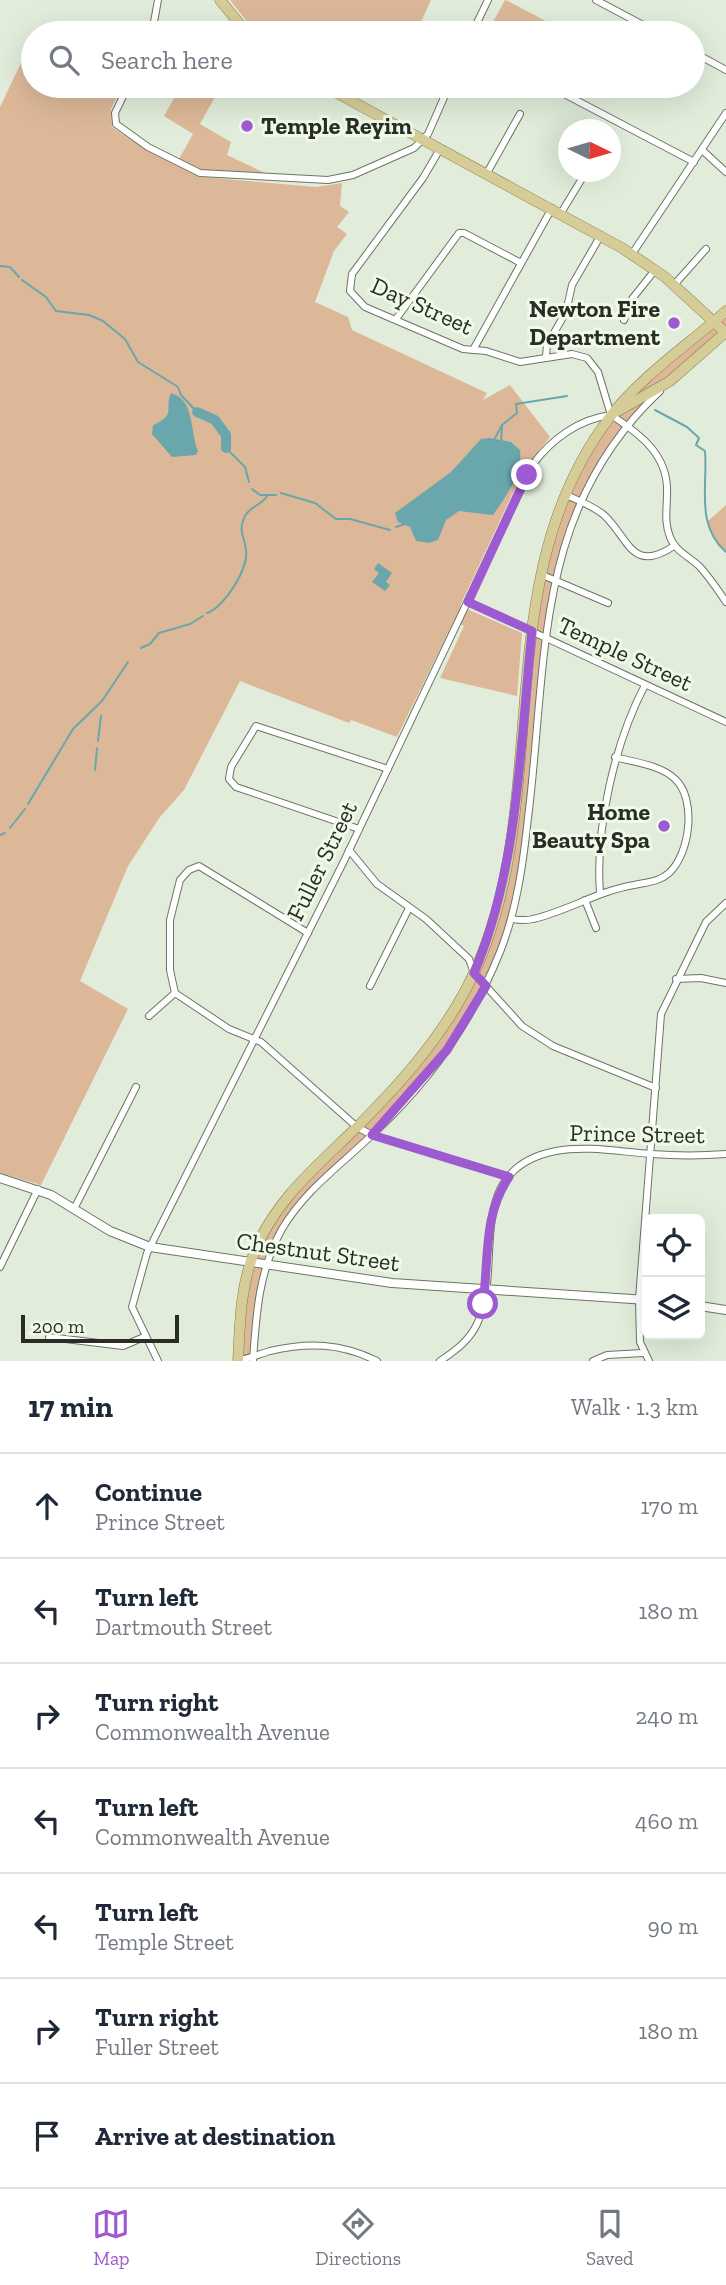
<!DOCTYPE html>
<meta charset="utf-8">
<style>
body{margin:0;font-family:"Zilla Slab",serif;background:#f6f6f7;color:#1f2937}
.controls{position:absolute;right:21px;bottom:21px;display:grid;overflow:hidden;border-radius:10px;box-shadow:0 7px 28px #0002}
.controls button{width:63px;height:63px;display:grid;place-items:center;padding:0;border:0;border-bottom:2px solid #e0e1e3;background:#fff;color:#1f2937;font:35px sans-serif}
.compass{position:absolute;left:558px;top:119px;width:63px;height:63px;border-radius:50%;background:#fff;box-shadow:0 7px 28px #0002;rotate:95deg}
.scale{position:absolute;left:21px;bottom:18px;width:158px;box-sizing:border-box;padding-left:7px;border:4px solid #292d26;border-top:0;font-size:19px;line-height:24px;white-space:nowrap;color:#292d26;-webkit-text-stroke:5px #effae8;paint-order:stroke}
.stop{position:absolute;width:21px;height:21px;margin:-16px;border:5px solid #9e5bd1;border-radius:50%;background:#fff}
.stop.end{background:#9e5bd1;border-color:#fff;box-shadow:0 2px 7px #0008}
.list{margin:0;padding:0;list-style:none}
h2{display:flex;justify-content:space-between;align-items:center;height:91px;margin:0;padding:0 28px;font-size:30px}
h2 small{font-size:23px;font-weight:400;color:#747a83}
.list li{display:grid;grid-template-columns:46px 1fr auto;gap:21px;align-items:center;box-sizing:border-box;height:105px;padding:0 28px;border-top:2px solid #e0e1e3}
.list b{display:block;font-size:26px;white-space:nowrap}
.list p{margin:0;font-size:23px;white-space:nowrap;color:#747a83}
.list em{font-size:23px;font-style:normal;color:#747a83}
.icon{flex:none;width:38px;height:38px;fill:none;stroke:currentColor;stroke-width:2;stroke-linecap:round;stroke-linejoin:round}
.map{position:relative;flex:none;width:726px;height:1361px;overflow:hidden}
.search{position:absolute;background:#fff;box-shadow:0 7px 28px #0002;left:21px;right:21px;top:21px;height:77px;display:flex;align-items:center;gap:18px;box-sizing:border-box;padding:0 24px;border-radius:38px;color:#747a83;font-size:26px}
.sheet{height:826px;background:#fff}
nav{display:flex;justify-content:space-around;align-items:center;box-sizing:border-box;height:98px;border-top:2px solid #e0e1e3;background:#fff;font-size:19px;color:#747a83}
nav a{display:grid;justify-items:center;gap:4px}
nav .on{color:#9e5bd1}
.map>svg:first-child{display:block}
.green{fill:#dcb898}
.water{fill:#69a7ad}
.lines{fill:none;stroke-linecap:round;stroke-linejoin:round}
.stream{stroke:#69a7ad;stroke-width:2}
.river{stroke:#69a7ad;stroke-width:10}
.street-casing{stroke:#6b7565;stroke-width:8}
.secondary-casing{stroke:#6b7565;stroke-width:10}
.primary-casing{stroke:#887e44;stroke-width:11}
.street{stroke:#fff;stroke-width:6}
.secondary{stroke:#fff;stroke-width:8}
.primary{stroke:#d6cc98;stroke-width:10}
.route{stroke:#9e5bd1;stroke-width:9}
.poi-dot{fill:#9e5bd1;stroke:#effae8;stroke-width:2.5}
.labels{text-anchor:middle;stroke-width:6;stroke-linejoin:round;paint-order:stroke}
.poi-label{font-size:24px;font-weight:bold;fill:#292d26;stroke:#effae8;text-anchor:end}
.street-label{font-size:24px;fill:#292d26;stroke:#effae8}
</style>
<div class="map">
<svg width="726" height="1361" viewBox="0 0 726 1361">
<rect width="100%" height="100%" fill="#e1edda"/>
<g class="green">
<polygon points="230,0 431,0 416,33 256,33"/>
<polygon points="505,0 506,0 568,33 487,33"/>
<polygon points="31,42 33,86 121,88 111,109 112,127 142,147 204,177 316,187 342,183 340,206 349,212 337,227 347,234 334,251 315,302 348,317 352,330 487,393 483,400 510,385 550,437 525,467 460,606 522,633 517,696 440,678 464,626 454,621 397,737 351,720 349,723 240,681 184,790 160,817 128,866 80,981 128,1009 41,1185 0,1173 0,107"/>
<polygon points="181,86 221,86 200,124 231,142 227,155 265,173 200,170 179,159 193,134 164,116"/>
<polygon points="726,311 726,332 626,425 607,450 579,501 552,598 521,873 501,949 461,1031 395,1112 312,1189 283,1227 264,1274 253,1361 238,1361 243,1294 267,1225 357,1127 451,1016 498,906 526,684 551,528 611,415"/>
<polygon points="726,505 726,552 717,543 707,522"/>
</g>
<g class="water">
<path d="M171,393c24,6 19,40 27,58l-2,4 -24,2 -20,-23 1,-9c24,-10 11,-17 18,-32z"/>
<path d="M490,438l21,4 9,8c3,25 -14,46 -27,65l-34,-4 -13,9 -8,20 -9,3 -13,-2 -6,-14 -12,-5 -3,-9 56,-41 30,-33z"/>
<polygon points="378,563 392,573 386,582 390,585 385,591 372,582 379,573 374,569"/>
</g>
<g class="lines">
<g class="stream">
<polyline points="0,266 10,267 19,277"/>
<polyline points="22,280 46,297 56,311 89,315 103,321 125,339 138,362 178,387 181,395 197,412"/>
<path d="M655,410l32,17 12,11 -3,7 9,6c3,34 -10,74 21,101"/>
<polyline points="495,438 502,425 517,413 516,404 567,396"/>
<polyline points="501,442 502,427"/>
<polyline points="226,448 245,467 249,482"/>
<polyline points="252,489 260,495 276,495"/>
<polyline points="281,493 315,503 336,519 350,519 390,530"/>
<polyline points="396,527 405,524"/>
<path d="M207,613c17,-5 42,-45 39,-63 -1,-13 -8,-17 -2,-32 4,-11 17,-12 23,-22"/>
<polyline points="141,648 150,644 159,633 190,624 203,616"/>
<polyline points="98,741 101,716"/>
<polyline points="95,770 97,748"/>
<polyline points="28,804 73,729 102,701 128,662"/>
<polyline points="10,828 25,809"/>
<polyline points="0,835 5,833"/>
</g>
<polyline class="river" points="197,412 215,420 226,435 226,448"/>
<g class="street-casing">
<g id="street">
<polyline points="596,0 658,33"/>
<polyline points="152,33 158,0"/>
<polyline points="472,33 488,0"/>
<polyline points="693,52 726,70"/>
<polyline points="128,86 115,113 116,124 148,147 200,173 328,180 353,175 414,148 428,134 449,86"/>
<polyline points="549,86 694,162"/>
<polyline points="440,149 423,178 352,274 350,291 365,307 463,349 486,351 520,362 572,354 587,358 598,372 611,415"/>
<polyline points="702,150 726,172"/>
<polyline points="487,173 520,114"/>
<polyline points="561,213 586,172"/>
<polyline points="632,254 726,113"/>
<polyline points="674,285 706,249"/>
<polyline points="396,319 459,233 464,233 521,263"/>
<polyline points="624,320 632,299 655,270"/>
<polyline points="473,350 552,208"/>
<polyline points="546,356 547,345 566,312 572,285 601,235"/>
<path d="M611,415c29,19 58,40 56,79 0,15 -3,28 3,43 5,14 20,20 30,30 10,11 18,23 26,35"/>
<path d="M566,495c13,6 28,11 39,21 24,23 27,58 69,30"/>
<polyline points="540,574 608,603"/>
<polyline points="469,602 726,722"/>
<polyline points="359,829 236,787 229,779 231,767 256,726 388,769"/>
<polyline points="349,850 377,884 426,919 469,959 474,973 522,1026 553,1046 656,1088"/>
<path d="M600,893c-5,-65 15,-151 45,-208"/>
<polyline points="585,900 596,928"/>
<path d="M511,919c8,1 15,2 22,0 35,-8 65,-28 101,-34 13,-3 25,-3 35,-12 21,-19 28,-74 6,-94 -14,-14 -42,-17 -60,-22"/>
<polyline points="308,933 199,866 189,870 180,880 170,920 170,970 175,993 229,1029 261,1042 357,1127 372,1135 509,1177"/>
<polyline points="676,979 701,978 726,983"/>
<polyline points="370,986 409,908"/>
<polyline points="149,1016 175,993"/>
<polyline points="74,1209 136,1087"/>
<polyline points="0,1267 38,1189"/>
<polyline points="49,1337 123,1346 144,1337"/>
<path d="M238,1360c11,-1 21,-6 32,-9 38,-9 71,-8 107,10"/>
<path d="M158,1361l-26,-54 15,-54 197,-392 189,-397c19,-25 46,-45 78,-49"/>
<path d="M253,1361c3,-47 6,-91 29,-132 23,-39 59,-64 91,-95 55,-51 99,-112 127,-182 17,-43 23,-88 28,-134 20,-159 5,-308 132,-427"/>
<path d="M440,1361c15,-10 29,-20 37,-37 28,-59 -16,-155 79,-173 31,-6 65,1 96,3 25,2 49,2 74,0"/>
<polyline points="593,1361 607,1355 643,1353"/>
<polyline points="649,1361 640,1342 639,1299 661,1014 706,922 726,903"/>
</g>
</g>
<g class="secondary-casing">
<g id="secondary">
<polyline points="0,1178 51,1195 110,1231 150,1247 392,1283 647,1300"/>
<polyline points="700,1306 726,1310"/>
</g>
</g>
<g class="primary-casing">
<g id="primary">
<polyline points="220,0 247,33"/>
<polyline points="324,86 622,248 665,277 726,333"/>
<polyline points="618,411 670,381 726,332"/>
<path d="M238,1361c2,-36 2,-74 16,-108 21,-53 62,-86 102,-125 41,-41 81,-85 109,-137 95,-177 16,-406 145,-574 29,-39 79,-73 116,-106"/>
</g>
</g>
<use href="#street" class="street"/>
<use href="#secondary" class="secondary"/>
<use href="#primary" class="primary"/>
</g>
<g class="lines">
<path class="route" d="M483,1304c6,-44 0,-90 26,-127l-137,-42 75,-85 39,-64 -12,-13c45,-106 46,-228 58,-342l-64,-29 59,-127"/>
</g>
<g class="poi-dot">
<circle cx="247" cy="126" r="7"/>
<circle cx="674" cy="323" r="7"/>
<circle cx="664" cy="826" r="7"/>
</g>
<g class="labels">
<g class="poi-label">
<text x="261" y="134" text-anchor="start">Temple Reyim</text>
<text x="660" y="317">Newton Fire<tspan x="660" dy="28">Department</tspan></text>
<text x="650" y="820">Home<tspan x="650" dy="28">Beauty Spa</tspan></text>
</g>
<g class="street-label">
<text transform="translate(422 306) rotate(24)" y="8">Day Street</text>
<text transform="translate(625 654) rotate(25)" y="8">Temple Street</text>
<text transform="translate(322 861) rotate(-64)" y="8">Fuller Street</text>
<text transform="translate(637 1134) rotate(1)" y="8">Prince Street</text>
<text transform="translate(318 1252) rotate(8)" y="8">Chestnut Street</text>
</g>
</g>
</svg>
<div class="controls">
<button><svg class="icon" aria-label="locate" viewBox="0 0 24 24"><circle cx="12" cy="12" r="6"/><path d="M12 2v4M12 18v4M2 12h4M18 12h4"/></svg></button>
<button><svg class="icon" aria-label="layers" viewBox="0 0 24 24"><path d="M12 4l9 5-9 5-9-5zM3 14l9 5 9-5"/></svg></button>
</div>
<svg class="compass" viewBox="-18 -18 36 36"><path d="M0-13l5 13h-10z" fill="#e53935"/><path d="M0 13l5-13h-10z" fill="#747a83"/></svg>
<div class="scale">200 m</div>
<div class="stop" style="left:483px;top:1304px"></div>
<div class="stop end" style="left:527px;top:475px"></div>
<div class="search"><svg class="icon" aria-label="search" viewBox="0 0 24 24"><circle cx="10" cy="10" r="6"/><path d="M15 15l6 6"/></svg>Search here</div>
</div>
<section class="sheet">
<h2>17 min<small>Walk · 1.3 km</small></h2>
<ul class="list">
<li><svg class="icon" aria-label="ahead" viewBox="0 0 24 24"><path d="M12 20V5M6 11l6-6 6 6"/></svg><div><b>Continue</b><p>Prince Street</p></div><em>170 m</em></li>
<li><svg class="icon" aria-label="left" viewBox="0 0 24 24"><path d="M17 20v-9H6M10 6l-5 5 5 5"/></svg><div><b>Turn left</b><p>Dartmouth Street</p></div><em>180 m</em></li>
<li><svg class="icon" aria-label="right" viewBox="0 0 24 24"><path d="M7 20v-9h11M14 6l5 5-5 5"/></svg><div><b>Turn right</b><p>Commonwealth Avenue</p></div><em>240 m</em></li>
<li><svg class="icon" aria-label="left" viewBox="0 0 24 24"><path d="M17 20v-9H6M10 6l-5 5 5 5"/></svg><div><b>Turn left</b><p>Commonwealth Avenue</p></div><em>460 m</em></li>
<li><svg class="icon" aria-label="left" viewBox="0 0 24 24"><path d="M17 20v-9H6M10 6l-5 5 5 5"/></svg><div><b>Turn left</b><p>Temple Street</p></div><em>90 m</em></li>
<li><svg class="icon" aria-label="right" viewBox="0 0 24 24"><path d="M7 20v-9h11M14 6l5 5-5 5"/></svg><div><b>Turn right</b><p>Fuller Street</p></div><em>180 m</em></li>
<li><svg class="icon" aria-label="arrive" viewBox="0 0 24 24"><path d="M6 21V4h12l-3 4 3 4H6"/></svg><div><b>Arrive at destination</b></div></li>
</ul>
</section>
<nav>
<a class="on"><svg class="icon" aria-label="map" viewBox="0 0 24 24"><path d="M3 6l6-2 6 2 6-2v14l-6 2-6-2-6 2zM9 4v14M15 6v14"/></svg>Map</a>
<a><svg class="icon" aria-label="directions" viewBox="0 0 24 24"><path d="M12 3l9 9-9 9-9-9zM9 14v-3h6M13 9l2 2-2 2"/></svg>Directions</a>
<a><svg class="icon" aria-label="saved" viewBox="0 0 24 24"><path d="M7 4h10v16l-5-4-5 4z"/></svg>Saved</a>
</nav>
